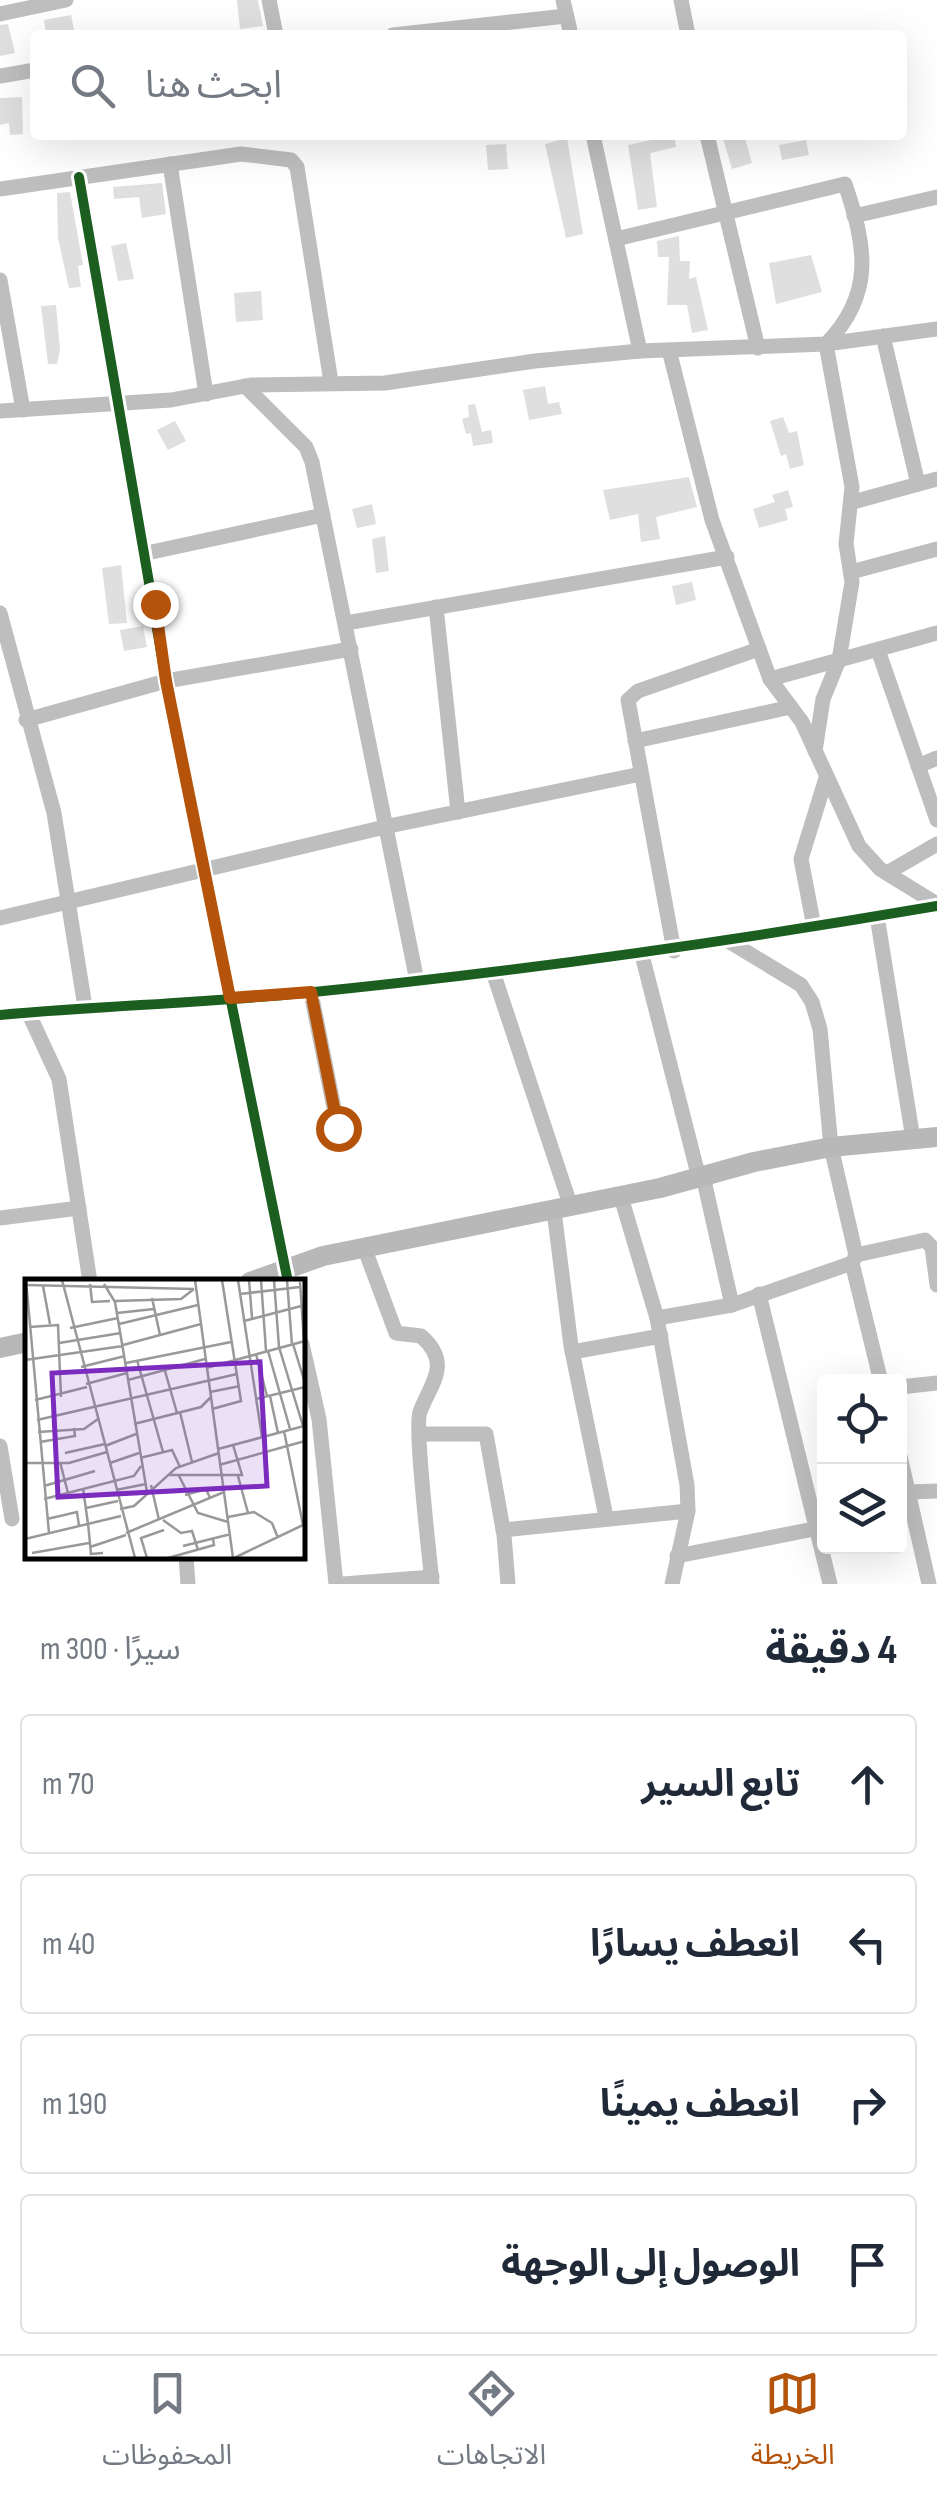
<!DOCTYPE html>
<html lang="ar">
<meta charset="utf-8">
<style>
body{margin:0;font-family:"Sofia Sans Condensed","Noto Sans Arabic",sans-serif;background:#f2f2f3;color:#1f2937;direction:rtl}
.controls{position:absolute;right:30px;bottom:30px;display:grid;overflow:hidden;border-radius:10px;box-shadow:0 10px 40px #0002}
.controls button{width:90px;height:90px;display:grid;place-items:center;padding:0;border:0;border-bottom:2px solid #e0e1e3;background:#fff;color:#1f2937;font:50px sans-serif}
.stop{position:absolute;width:30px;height:30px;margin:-22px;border:8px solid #b45309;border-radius:50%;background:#fff}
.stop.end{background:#b45309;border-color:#fff;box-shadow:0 2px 10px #0008}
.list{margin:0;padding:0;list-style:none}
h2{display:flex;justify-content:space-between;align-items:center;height:130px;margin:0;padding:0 40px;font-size:42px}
h2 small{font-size:32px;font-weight:400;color:#747a83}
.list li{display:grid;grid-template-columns:65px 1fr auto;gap:30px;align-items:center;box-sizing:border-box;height:140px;margin:0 20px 20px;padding:0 20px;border:2px solid #e0e1e3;border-radius:10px}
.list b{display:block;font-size:38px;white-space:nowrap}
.list em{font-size:32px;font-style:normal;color:#747a83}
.icon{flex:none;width:55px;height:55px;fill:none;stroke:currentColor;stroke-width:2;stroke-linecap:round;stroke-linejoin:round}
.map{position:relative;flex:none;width:937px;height:1584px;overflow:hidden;direction:ltr}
.search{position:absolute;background:#fff;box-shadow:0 10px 40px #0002;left:30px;right:30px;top:30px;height:110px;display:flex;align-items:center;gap:25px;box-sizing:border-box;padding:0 35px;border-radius:10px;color:#747a83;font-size:38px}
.sheet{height:770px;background:#fff}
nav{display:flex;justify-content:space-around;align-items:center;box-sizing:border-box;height:140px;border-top:2px solid #e0e1e3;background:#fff;font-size:28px;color:#747a83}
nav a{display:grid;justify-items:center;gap:5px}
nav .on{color:#b45309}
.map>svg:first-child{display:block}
.building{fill:#dfdfdf}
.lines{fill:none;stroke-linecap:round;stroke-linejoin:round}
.street{stroke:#bebebe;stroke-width:15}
.secondary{stroke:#b8b8b8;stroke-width:20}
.cycleway-casing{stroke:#fff;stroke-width:16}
.cycleway{stroke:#1b5e20;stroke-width:10}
.route{stroke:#b45309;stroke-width:12}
.inset-road{fill:none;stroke:#999;stroke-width:2.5}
.view{fill:#7b2cbf;fill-opacity:0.15;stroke:#7b2cbf;stroke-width:5}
.inset-edge{fill:none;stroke:#000;stroke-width:5}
</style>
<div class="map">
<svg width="937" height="1584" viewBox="0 0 937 1584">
<rect width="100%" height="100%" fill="#fff"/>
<g class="building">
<polygon points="237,0 258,0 263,26 240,29"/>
<polygon points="71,15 75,34 46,35 44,20"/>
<polygon points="8,24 15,53 0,56 0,25"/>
<polygon points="22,97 23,134 10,135 9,123 0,125 0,98"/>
<polygon points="674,135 676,147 650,153 657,207 638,210 628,145"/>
<polygon points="722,135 744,135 752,163 732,169"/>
<polygon points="567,138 583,234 566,238 545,144"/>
<polygon points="806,140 809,155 782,160 779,145"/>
<polygon points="506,144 508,169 488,170 486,145"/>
<polygon points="162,183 166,214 142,218 139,197 114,199 113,187"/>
<polygon points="70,192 83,265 78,266 81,287 69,288 58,238 57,193"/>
<polygon points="679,236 680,261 690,261 689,279 696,277 708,330 692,333 687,305 667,305 669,257 658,257 657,241"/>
<polygon points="126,243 134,279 118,281 111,246"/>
<polygon points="811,255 822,292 776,304 769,263"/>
<polygon points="261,291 263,320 236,322 234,293"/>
<polygon points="56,305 60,350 57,364 48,364 41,306"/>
<polygon points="545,386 548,404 559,402 562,414 529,420 523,390"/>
<polygon points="475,404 482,432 491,430 493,443 473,446 471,433 466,434 462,419 469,417 468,405"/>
<polygon points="783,417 789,433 797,431 804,465 790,469 786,454 781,456 770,421"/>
<polygon points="175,421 186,441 168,450 157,430"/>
<polygon points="689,477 697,507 656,517 660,539 641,542 638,514 610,520 603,490"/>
<polygon points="788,490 793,507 785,509 788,520 759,528 753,509 775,502 772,495"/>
<polygon points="372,504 376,524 357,528 352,509"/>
<polygon points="385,536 389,571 376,573 372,539"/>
<polygon points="121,565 127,623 109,624 102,568"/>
<polygon points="692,582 696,600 676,605 672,586"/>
<polygon points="143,626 147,647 124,651 120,630"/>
</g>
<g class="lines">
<g class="street">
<polyline points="269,0 276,35"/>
<polyline points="563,0 571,35"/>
<polyline points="681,0 688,35"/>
<polyline points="0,14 66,0"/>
<polyline points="393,35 566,16"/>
<polyline points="0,76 35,70"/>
<polyline points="593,135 640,351"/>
<polyline points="707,135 758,348"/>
<polyline points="170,164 206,394"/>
<polyline points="79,177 166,681 288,1282"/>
<polyline points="0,189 241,154 291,160 297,167 331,382"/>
<polyline points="854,216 937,197"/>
<path d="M616,239l229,-55c21,62 30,110 -19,160l26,143 -6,57 6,38 -13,78 -16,39 -8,52"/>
<polyline points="0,280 23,410"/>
<polyline points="883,336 918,484"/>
<polyline points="669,350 712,520 770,679 802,722 859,846 880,869 937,904"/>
<polyline points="245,386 306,447 312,462 417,981"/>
<polyline points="0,411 171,400 251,385 385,383 535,361 640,351 826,344 937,329"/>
<polyline points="853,502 937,479"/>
<polyline points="147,553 323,515"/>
<polyline points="851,572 937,549"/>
<polyline points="436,607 458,812"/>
<polyline points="0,613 54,813 85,1007"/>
<polyline points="346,623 727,557"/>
<polyline points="878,650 937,820"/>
<polyline points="770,679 937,633"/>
<polyline points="26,720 166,681 351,649"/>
<polyline points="635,741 791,707"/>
<polyline points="918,766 937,758"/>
<polyline points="887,873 937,844"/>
<polyline points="877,916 913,1139"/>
<polyline points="0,918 389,826 641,774"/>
<polyline points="814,927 801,859 826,778"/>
<polyline points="730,942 801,985 812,1002 820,1029 831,1147 856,1255 852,1263 881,1382"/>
<polyline points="674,951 628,700 638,691 759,649"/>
<polyline points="642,955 699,1178"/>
<polyline points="493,972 571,1207"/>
<polyline points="311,993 338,1128"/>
<polyline points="28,1012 59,1079 90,1282"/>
<path d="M0,1015c101,-9 203,-12 304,-22 212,-21 423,-51 633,-87"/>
<polyline points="703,1176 732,1305"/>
<polyline points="621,1197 657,1318 687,1485 688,1511 672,1584"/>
<polyline points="554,1211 571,1346 606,1517"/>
<polyline points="0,1218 79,1208"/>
<path d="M364,1247l32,86 25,3c32,28 9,48 -1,76 -6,15 10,146 12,172"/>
<polyline points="856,1255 925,1240 932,1247 937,1285"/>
<polyline points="759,1294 830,1584"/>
<polyline points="657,1318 732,1305 852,1263"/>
<polyline points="302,1344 319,1419 336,1584"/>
<polyline points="572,1352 661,1336"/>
<polyline points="900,1387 937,1383"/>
<polyline points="420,1434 486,1434 504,1535 508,1584"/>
<polyline points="0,1446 12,1519"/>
<polyline points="900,1456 929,1584"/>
<polyline points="908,1492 937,1491"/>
<polyline points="503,1530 688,1511"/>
<polyline points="186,1556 188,1584"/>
<polyline points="677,1556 824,1527"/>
<polyline points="343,1584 432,1577"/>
</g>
<g class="secondary">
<polyline points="250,1282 323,1256 660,1188 754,1162 831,1147 937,1137"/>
<polyline points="0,1348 28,1342"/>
</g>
<g class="cycleway-casing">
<g id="cycleway">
<polyline points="79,177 166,681 288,1282"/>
<path d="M0,1015c101,-9 203,-12 304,-22 212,-21 423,-51 633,-87"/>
</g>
</g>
<use href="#cycleway" class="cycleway"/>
</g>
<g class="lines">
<polyline class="route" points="155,604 166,681 230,998 311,992 338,1128"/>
</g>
<g transform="translate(25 1279)">
<rect width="280" height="280" fill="#fff"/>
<path class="inset-road" d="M1,1l23,253M37,1l73,278M170,1l38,278M213,1l24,157M224,1l3,38M236,1l5,71M249,1l5,67 24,79M262,1l5,65M275,3l4,59M65,5l2,18 18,-1M79,5l11,18 32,190M0,6l169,4M18,7l7,38M215,15l60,-7M127,19l8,37M90,22l66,-2 13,-10M92,34l37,-4M219,42l61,-16M94,45l79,-19M4,48l29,-2 3,72M45,49l48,-10M34,64l62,-10M268,65l12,39M98,66l78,-21M243,72l22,78M231,75l11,42M0,81l98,-14M112,81l26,92M101,84l105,-21M56,88l44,-11M181,89l99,-27M140,92l12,42M103,101l77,-21M61,105l41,-11M185,113l30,-6M245,117l8,37M231,120l49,-12M10,121l52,-13M187,130l29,-8 -19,-121M155,133l12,50M12,141l200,-46M109,145l67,-17 10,-10M259,152l19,94M13,153l46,-3 14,-10M15,163l35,-6 -1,-8M80,167l31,-12M193,170l86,-23M40,174l40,-9M115,179l32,-8 8,17M35,183l8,31M0,184h44l38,-11M85,184l29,-10M194,186l86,-24M153,195l20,39 30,9M143,196h74l-9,-30M213,197l10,37M126,206l8,35M19,207l51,-15M58,209l5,36M91,211l30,-6M160,216l21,-6 4,9M19,220l90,-23 7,-10M61,229l32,-7M95,230l14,-3 42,-38 43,-15M203,238l26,-5 18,11 6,15M22,240l30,-7 2,14M138,241l18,13 11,-2 6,19M63,244l3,31 12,-1M101,254l98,-41M0,260l96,-23M158,267l48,-12M65,268l36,-12M7,274l57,-10M122,279l-6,-20 23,-8M143,279l46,-13 -1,-6M209,279l71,-34"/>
<path class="view" d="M235,83l7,124 -209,11 -6,-124z"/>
<rect width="280" height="280" class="inset-edge"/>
</g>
</svg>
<div class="controls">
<button><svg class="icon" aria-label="locate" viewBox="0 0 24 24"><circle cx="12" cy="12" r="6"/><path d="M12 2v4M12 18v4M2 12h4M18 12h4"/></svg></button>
<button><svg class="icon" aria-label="layers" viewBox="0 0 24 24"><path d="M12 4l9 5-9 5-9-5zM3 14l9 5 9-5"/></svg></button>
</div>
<div class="stop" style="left:338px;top:1128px"></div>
<div class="stop end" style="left:155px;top:604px"></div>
<div class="search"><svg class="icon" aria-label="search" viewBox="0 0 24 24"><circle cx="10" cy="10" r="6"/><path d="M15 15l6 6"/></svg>ابحث هنا</div>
</div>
<section class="sheet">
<h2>4 دقيقة<small>سيرًا · 300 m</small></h2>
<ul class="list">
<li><svg class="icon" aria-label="ahead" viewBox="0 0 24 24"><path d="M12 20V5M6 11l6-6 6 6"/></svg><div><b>تابع السير</b></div><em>70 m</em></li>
<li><svg class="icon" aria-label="left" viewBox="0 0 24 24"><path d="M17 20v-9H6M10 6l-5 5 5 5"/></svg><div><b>انعطف يسارًا</b></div><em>40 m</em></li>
<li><svg class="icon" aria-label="right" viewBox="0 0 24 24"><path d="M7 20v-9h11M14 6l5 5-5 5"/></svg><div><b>انعطف يمينًا</b></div><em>190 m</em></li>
<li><svg class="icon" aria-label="arrive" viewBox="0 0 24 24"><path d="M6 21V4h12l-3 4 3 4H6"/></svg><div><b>الوصول إلى الوجهة</b></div></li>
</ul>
</section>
<nav>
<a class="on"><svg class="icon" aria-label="map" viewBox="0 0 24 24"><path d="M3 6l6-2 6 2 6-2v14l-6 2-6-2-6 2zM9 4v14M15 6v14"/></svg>الخريطة</a>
<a><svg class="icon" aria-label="directions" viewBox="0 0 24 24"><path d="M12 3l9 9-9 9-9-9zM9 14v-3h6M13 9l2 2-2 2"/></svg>الاتجاهات</a>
<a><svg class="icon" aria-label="saved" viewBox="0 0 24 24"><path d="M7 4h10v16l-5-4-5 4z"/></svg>المحفوظات</a>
</nav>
